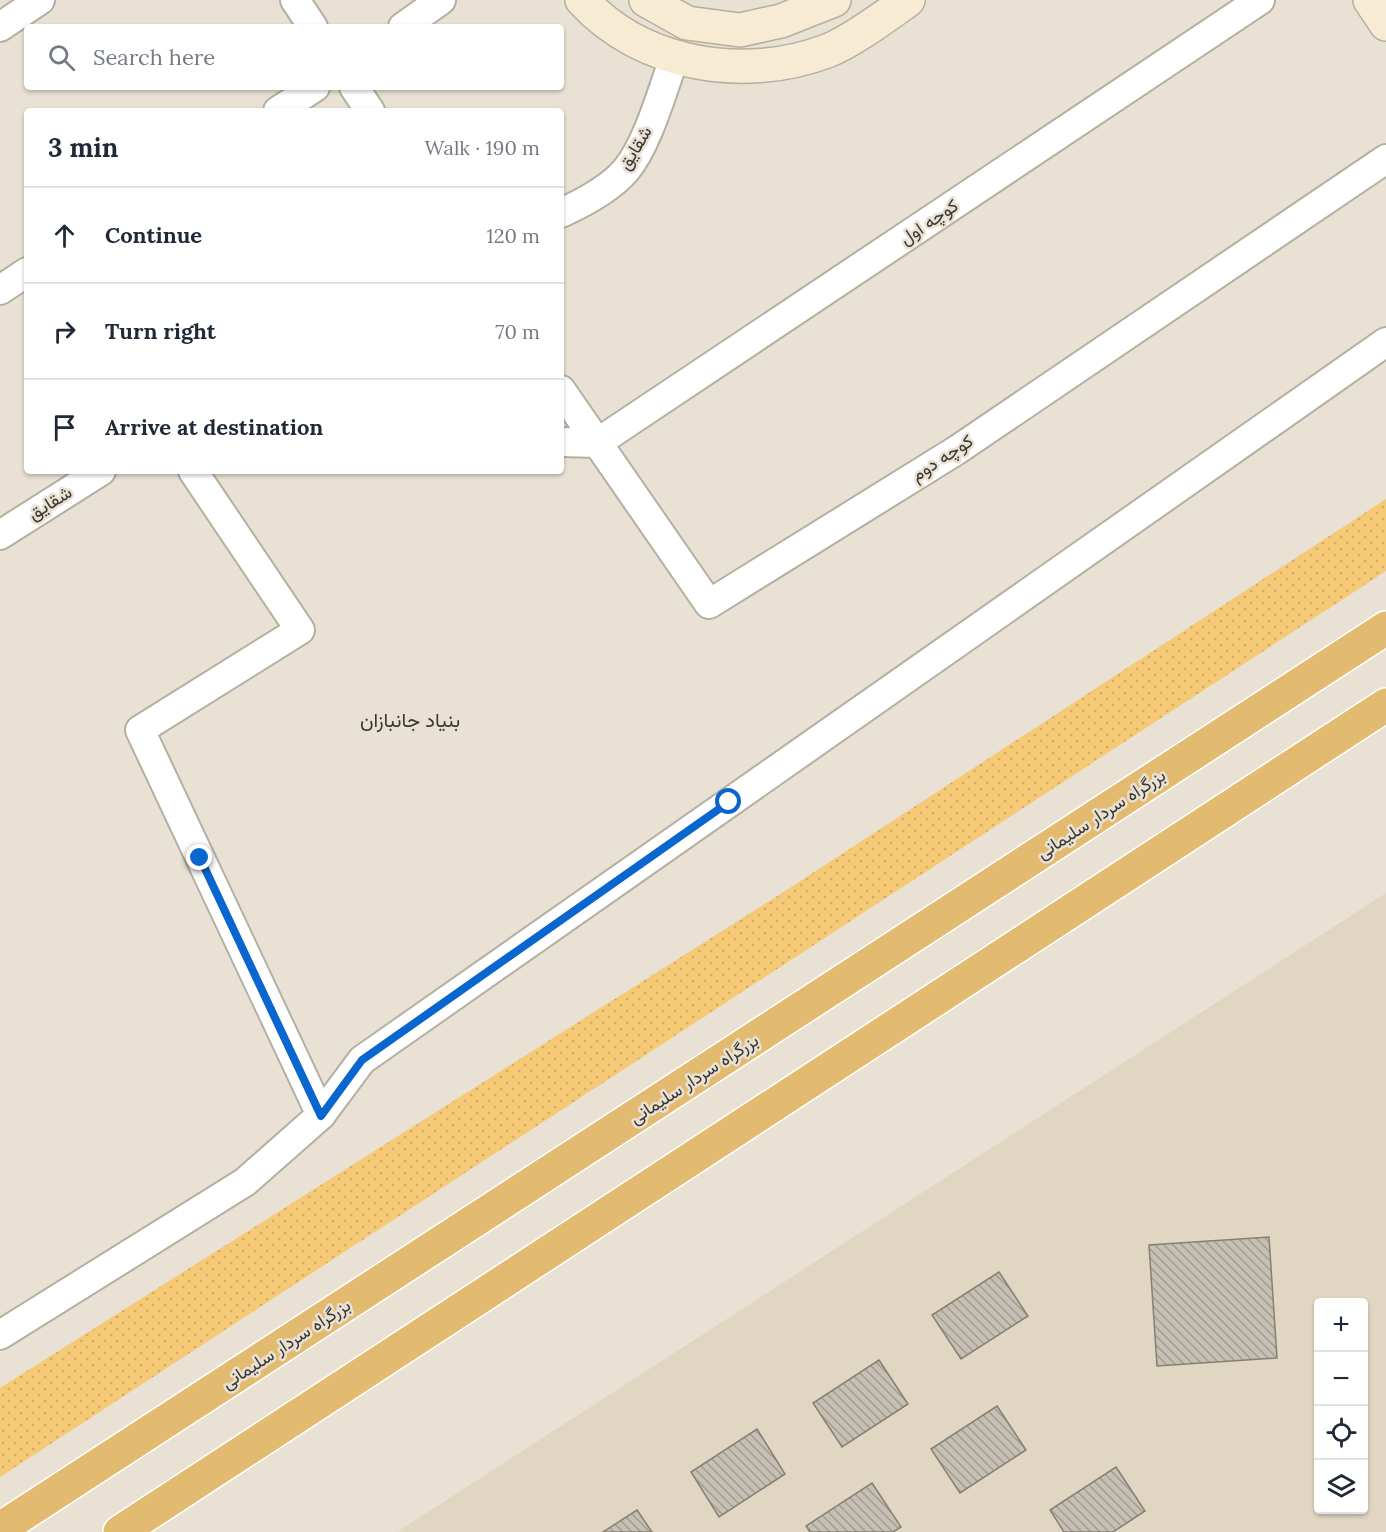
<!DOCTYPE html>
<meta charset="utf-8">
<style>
body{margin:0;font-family:Lora,Vazirmatn,serif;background:#f2f2f3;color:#1f2937}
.controls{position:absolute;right:18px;bottom:18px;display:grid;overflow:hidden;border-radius:6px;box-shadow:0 2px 4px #0004}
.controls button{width:54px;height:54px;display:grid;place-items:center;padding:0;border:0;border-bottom:2px solid #e0e1e3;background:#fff;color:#1f2937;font:30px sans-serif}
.stop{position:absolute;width:18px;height:18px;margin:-14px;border:4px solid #0966cf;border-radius:50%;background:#fff}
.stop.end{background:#0966cf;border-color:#fff;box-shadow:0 2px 6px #0008}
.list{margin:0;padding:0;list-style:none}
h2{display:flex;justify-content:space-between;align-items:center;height:78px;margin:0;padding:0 24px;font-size:26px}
h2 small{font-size:20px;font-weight:400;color:#747a83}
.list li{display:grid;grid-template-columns:39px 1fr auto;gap:18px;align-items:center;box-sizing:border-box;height:96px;padding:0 24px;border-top:2px solid #e0e1e3}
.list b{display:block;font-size:22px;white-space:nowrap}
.list em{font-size:20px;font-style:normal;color:#747a83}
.icon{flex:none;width:33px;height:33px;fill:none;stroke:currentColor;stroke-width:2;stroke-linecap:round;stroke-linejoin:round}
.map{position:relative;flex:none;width:1386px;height:1532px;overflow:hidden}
.search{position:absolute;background:#fff;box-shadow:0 2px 4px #0004;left:24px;top:24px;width:540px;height:66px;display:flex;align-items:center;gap:15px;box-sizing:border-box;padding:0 21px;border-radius:6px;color:#747a83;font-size:22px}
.panel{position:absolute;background:#fff;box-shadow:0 2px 4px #0004;left:24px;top:108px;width:540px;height:366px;border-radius:6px}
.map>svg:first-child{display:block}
.built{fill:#e0d6c2;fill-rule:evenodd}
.grass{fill:url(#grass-dots)}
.building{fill:url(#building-back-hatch);stroke:#868074;stroke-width:1.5}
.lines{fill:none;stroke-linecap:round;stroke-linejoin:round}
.street-casing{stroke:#b5afa2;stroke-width:32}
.secondary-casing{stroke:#b5afa2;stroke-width:36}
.highway-casing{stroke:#fff;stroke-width:36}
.street{stroke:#fff;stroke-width:28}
.secondary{stroke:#f7ebd4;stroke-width:33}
.highway{stroke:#e3bb70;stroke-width:33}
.route{stroke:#0966cf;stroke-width:8}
.labels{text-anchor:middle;stroke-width:5;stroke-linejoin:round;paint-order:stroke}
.street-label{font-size:18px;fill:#3a3732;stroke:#e8e1d4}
.neighbourhood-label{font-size:20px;fill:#3a3732;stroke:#e8e1d4}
</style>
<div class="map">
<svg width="1386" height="1532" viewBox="0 0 1386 1532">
<defs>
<pattern id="grass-dots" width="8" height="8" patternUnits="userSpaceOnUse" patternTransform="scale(1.5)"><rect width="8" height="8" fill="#f5c975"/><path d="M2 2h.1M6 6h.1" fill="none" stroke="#d3ad66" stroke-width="1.8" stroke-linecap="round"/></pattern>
<pattern id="building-back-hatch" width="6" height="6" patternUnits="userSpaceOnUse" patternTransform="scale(1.5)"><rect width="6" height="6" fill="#c6bfb3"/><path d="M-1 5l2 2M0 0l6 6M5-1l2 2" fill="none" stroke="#a29c92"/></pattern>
</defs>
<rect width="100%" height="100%" fill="#e8e1d4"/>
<path class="built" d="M1386,893v639h-989zM1318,1302h46v208h-46z"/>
<polygon class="grass" points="1386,499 1386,571 0,1477 0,1388 779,895"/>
<g class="building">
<polygon points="1269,1237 1277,1358 1157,1366 1149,1245"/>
<polygon points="999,1272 1028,1316 961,1359 932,1315"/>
<polygon points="879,1360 908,1404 842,1447 813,1403"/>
<polygon points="997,1406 1026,1450 960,1493 931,1449"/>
<polygon points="757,1429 785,1474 719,1517 691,1472"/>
<polygon points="1116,1467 1145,1511 1113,1532 1064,1532 1050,1510"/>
<polygon points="872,1483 901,1527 893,1532 810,1532 806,1526"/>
<polygon points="637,1510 652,1532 603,1532"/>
</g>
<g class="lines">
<g class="street-casing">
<g id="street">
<polyline points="295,0 313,27"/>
<polyline points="0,27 40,0"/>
<polyline points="403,27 441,0"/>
<polyline points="354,87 370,111"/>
<polyline points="278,111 315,87"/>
<path d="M561,213c22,-10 49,-24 65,-43 22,-26 37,-82 49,-114"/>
<polyline points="0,290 27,272"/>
<polyline points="561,390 709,604 957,450 1386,159"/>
<polyline points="561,442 597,443 1260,0"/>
<polyline points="193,471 300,630 140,730 321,1115"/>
<polyline points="0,535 101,471"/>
<polyline points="0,1335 245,1182 321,1115 362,1060 1386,342"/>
</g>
</g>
<g class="secondary-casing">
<g id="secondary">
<path d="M582,0c60,66 163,82 245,51 24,-9 60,-36 81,-51"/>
<polyline points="646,0 687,23 740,30 781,21 834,0"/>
<polyline points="1370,0 1386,24"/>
</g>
</g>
<g class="highway-casing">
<g id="highway">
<polyline points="0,1529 1386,628"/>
<polyline points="120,1532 1386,705"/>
</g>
</g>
<use href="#street" class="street"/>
<use href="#secondary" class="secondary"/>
<use href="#highway" class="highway"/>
</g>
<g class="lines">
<polyline class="route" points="200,858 321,1116 362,1060 729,802"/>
</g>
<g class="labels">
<g class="street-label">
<text transform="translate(635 148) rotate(-59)" y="6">شقایق</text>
<text transform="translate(929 222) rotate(-34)" y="6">کوچه اول</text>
<text transform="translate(942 458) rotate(-33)" y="6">کوچه دوم</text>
<text transform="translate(50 503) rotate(-32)" y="6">شقایق</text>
<text transform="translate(1101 814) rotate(-33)" y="6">بزرگراه سردار سلیمانی</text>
<text transform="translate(694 1079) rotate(-33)" y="6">بزرگراه سردار سلیمانی</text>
<text transform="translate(286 1344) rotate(-33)" y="6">بزرگراه سردار سلیمانی</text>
</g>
<g class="neighbourhood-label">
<text x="410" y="727">بنیاد جانبازان</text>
</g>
</g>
</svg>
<div class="controls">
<button>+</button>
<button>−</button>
<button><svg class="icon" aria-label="locate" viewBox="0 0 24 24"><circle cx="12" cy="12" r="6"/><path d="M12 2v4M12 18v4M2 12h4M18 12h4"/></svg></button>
<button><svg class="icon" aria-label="layers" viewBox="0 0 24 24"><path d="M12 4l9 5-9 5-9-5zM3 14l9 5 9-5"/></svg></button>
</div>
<div class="stop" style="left:729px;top:802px"></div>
<div class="stop end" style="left:200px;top:858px"></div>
<div class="search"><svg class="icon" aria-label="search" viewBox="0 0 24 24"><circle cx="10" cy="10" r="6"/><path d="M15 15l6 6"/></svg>Search here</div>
<section class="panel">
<h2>3 min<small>Walk · 190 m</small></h2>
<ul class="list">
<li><svg class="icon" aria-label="ahead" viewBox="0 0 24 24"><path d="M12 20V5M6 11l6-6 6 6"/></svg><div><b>Continue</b></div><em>120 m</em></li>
<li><svg class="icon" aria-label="right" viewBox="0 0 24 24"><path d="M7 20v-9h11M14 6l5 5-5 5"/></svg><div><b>Turn right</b></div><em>70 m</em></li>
<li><svg class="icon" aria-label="arrive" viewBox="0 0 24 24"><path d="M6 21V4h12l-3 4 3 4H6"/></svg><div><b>Arrive at destination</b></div></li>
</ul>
</section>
</div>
